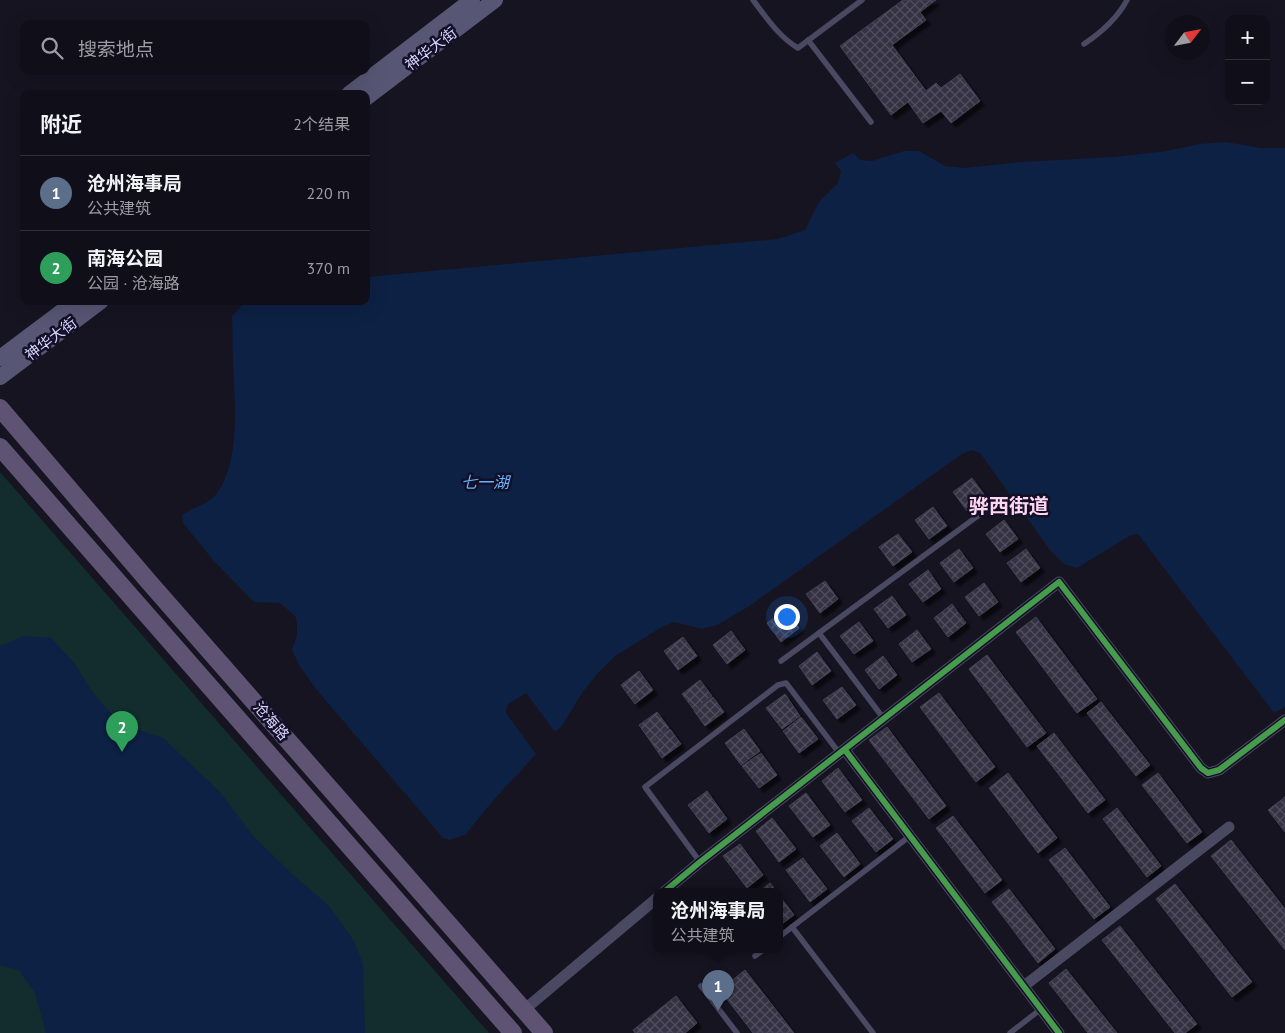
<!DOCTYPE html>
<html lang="zh">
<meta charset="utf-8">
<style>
body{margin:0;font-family:"PT Sans","Noto Sans SC",sans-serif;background:#1e1d26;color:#f1f3f6}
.controls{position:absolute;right:15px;top:15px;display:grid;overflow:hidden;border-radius:10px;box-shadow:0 5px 20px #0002}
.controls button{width:45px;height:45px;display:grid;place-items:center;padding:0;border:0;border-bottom:1px solid #302f38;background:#100f19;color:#f1f3f6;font:25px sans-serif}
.compass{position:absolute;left:1165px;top:15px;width:45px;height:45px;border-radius:50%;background:#100f19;box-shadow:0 5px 20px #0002;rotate:58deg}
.you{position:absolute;left:786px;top:616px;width:18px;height:18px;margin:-12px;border:4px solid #fff;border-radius:50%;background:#1a73e8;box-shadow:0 0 0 8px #1a73e833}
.badge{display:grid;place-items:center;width:32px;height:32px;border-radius:50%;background:#d93025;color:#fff;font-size:16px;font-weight:700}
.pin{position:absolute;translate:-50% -41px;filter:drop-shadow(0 1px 2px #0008)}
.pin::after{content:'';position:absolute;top:26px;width:18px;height:15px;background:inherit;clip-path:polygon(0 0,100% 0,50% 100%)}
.popup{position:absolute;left:653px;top:888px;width:130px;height:65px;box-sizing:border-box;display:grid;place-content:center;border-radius:10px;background:#100f19;filter:drop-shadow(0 1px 4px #0005);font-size:16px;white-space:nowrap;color:#9c9ca2}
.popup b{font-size:19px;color:#f1f3f6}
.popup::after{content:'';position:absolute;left:50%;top:100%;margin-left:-10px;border:10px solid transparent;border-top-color:#100f19}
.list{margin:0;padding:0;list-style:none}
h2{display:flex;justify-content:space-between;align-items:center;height:65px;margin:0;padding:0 20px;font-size:21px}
h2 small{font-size:16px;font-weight:400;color:#9c9ca2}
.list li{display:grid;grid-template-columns:32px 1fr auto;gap:15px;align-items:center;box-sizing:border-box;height:75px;padding:0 20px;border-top:1px solid #302f38}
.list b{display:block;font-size:19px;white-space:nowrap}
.list p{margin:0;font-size:16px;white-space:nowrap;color:#9c9ca2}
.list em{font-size:16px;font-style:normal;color:#9c9ca2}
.icon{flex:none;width:28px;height:28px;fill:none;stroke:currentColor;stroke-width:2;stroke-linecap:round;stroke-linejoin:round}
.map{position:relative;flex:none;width:1285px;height:1033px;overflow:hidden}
.search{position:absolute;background:#100f19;box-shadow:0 5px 20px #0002;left:20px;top:20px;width:350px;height:55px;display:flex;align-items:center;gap:12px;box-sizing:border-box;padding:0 18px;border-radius:10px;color:#9c9ca2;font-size:19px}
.panel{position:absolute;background:#100f19;box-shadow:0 5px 20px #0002;left:20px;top:90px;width:350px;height:215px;border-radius:10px}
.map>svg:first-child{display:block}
.green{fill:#132c2d}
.water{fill:#0d2144}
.building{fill:url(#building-cross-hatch);stroke:#433f54;filter:url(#shadow)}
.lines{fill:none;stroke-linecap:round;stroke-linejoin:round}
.lane{stroke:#4a4962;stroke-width:5.5}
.street{stroke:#4a4962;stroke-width:11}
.secondary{stroke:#575674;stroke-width:16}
.primary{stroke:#5e5373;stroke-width:18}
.cycleway-casing{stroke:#130f26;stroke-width:9}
.cycleway{stroke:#469c4c;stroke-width:6}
.labels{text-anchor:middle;stroke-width:5;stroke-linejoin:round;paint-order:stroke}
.street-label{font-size:15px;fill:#d9d4ff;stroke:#130f26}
.water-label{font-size:16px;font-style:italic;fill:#62b6ff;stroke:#130f26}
.district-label{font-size:20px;font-weight:bold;fill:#ffd6f0;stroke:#130f26}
</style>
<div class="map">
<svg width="1285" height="1033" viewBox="0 0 1285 1033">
<defs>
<pattern id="building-cross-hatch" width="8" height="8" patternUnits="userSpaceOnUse" patternTransform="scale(1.25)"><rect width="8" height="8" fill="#343243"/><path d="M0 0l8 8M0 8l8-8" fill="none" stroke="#514f5f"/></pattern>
<filter id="shadow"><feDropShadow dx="4.5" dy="4.5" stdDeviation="1" flood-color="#0009"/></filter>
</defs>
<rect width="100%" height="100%" fill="#161421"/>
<polygon class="green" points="0,472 489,1033 0,1033"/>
<g class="water">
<path d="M1226,142l35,6h24v559l-11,6 -136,-179 -7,1 -54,33 -13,-4 -14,-14 -70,-97 -9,-3 -9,4 -214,153 -31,18 -15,4 -28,-7 -12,5 -47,29 -18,18 -15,19 -20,33 -7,6 -29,-39 -19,12 -1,8 30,41 -45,49 -26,32 -16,5 -6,-2 -127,-149 -17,-24 -7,-15 5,-15v-13l-2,-6 -15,-13 -26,-1 -41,-42 -30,-37 -1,-8c11,-8 26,-10 35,-22 25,-36 17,-94 16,-135 -1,-14 0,-28 -1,-42l14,-15h120v-24l412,-38 27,-9 14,-28 19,-19 3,-12 -6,-8 18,-10 8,7 11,1 32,-10h15l26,15 20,2 55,-6 94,-5 53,-6 32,-7z"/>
<polygon points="24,636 51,638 75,664 93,693 121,724 163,738 219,791 254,837 292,874 328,905 354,941 363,964 365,1033 46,1033 35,993 19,970 0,965 0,646"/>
</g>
<g class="building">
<polygon points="903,0 936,0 920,12 926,20 892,45 926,91 936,83 941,88 960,74 980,101 951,123 941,111 923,123 908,102 891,115 840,46"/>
<polygon points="972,478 986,497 967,511 953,492"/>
<polygon points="933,507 947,526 929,539 915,520"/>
<polygon points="1004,520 1018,539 1000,552 986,534"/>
<polygon points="898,534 912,552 893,566 879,547"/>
<polygon points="959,549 973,568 954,582 940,563"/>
<polygon points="1026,549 1040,568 1021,582 1007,563"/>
<polygon points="928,570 941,589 923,602 909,584"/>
<polygon points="825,581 838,599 820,613 806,594"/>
<polygon points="984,583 998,602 979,616 965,597"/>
<polygon points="892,596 906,615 888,628 874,609"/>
<polygon points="952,604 966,623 948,637 934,618"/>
<polygon points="786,609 799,628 781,642 767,623"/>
<polygon points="1036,617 1097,699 1077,713 1016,632"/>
<polygon points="859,622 873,641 854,654 840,636"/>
<polygon points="917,630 931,649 912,662 899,644"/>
<polygon points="731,631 745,650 727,664 713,645"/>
<polygon points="683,637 697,656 678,670 664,651"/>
<polygon points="817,652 831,671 812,685 799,666"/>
<polygon points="987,655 1046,733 1027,747 969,669"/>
<polygon points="883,656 897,675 879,689 865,670"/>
<polygon points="639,671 653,690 635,704 621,685"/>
<polygon points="700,680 712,696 694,710 682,694"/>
<polygon points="842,687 856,705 837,719 823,700"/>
<polygon points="939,693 995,767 976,782 920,707"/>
<polygon points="785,694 800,716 782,729 766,708"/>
<polygon points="713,697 724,712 705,726 694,711"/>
<polygon points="1101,702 1150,765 1136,776 1087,713"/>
<polygon points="657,712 669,728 651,742 639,725"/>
<polygon points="801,717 818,739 799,753 783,731"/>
<polygon points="887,727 946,806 929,819 869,740"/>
<polygon points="670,729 681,744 662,758 651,742"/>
<polygon points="744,729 760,751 741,765 725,743"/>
<polygon points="1054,733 1105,800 1088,813 1037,746"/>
<polygon points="761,753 777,775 759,788 742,766"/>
<polygon points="838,768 862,800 845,812 822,781"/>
<polygon points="1008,773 1057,838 1038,853 989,788"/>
<polygon points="1158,773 1202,832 1187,843 1142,785"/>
<polygon points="707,791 727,819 709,833 688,805"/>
<polygon points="806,793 830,825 813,837 789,806"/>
<polygon points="1285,797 1285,832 1268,810"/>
<polygon points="869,808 893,839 876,852 852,821"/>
<polygon points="1117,808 1161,866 1147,877 1103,819"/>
<polygon points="953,816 1002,880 985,893 936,828"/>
<polygon points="772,818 796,849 779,862 756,831"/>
<polygon points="837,833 860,864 844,877 820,846"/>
<polygon points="1231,840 1285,909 1285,950 1211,856"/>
<polygon points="740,844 763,875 747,888 723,856"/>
<polygon points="1065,848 1110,907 1094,919 1049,860"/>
<polygon points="803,858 827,889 810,902 786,870"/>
<polygon points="770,883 777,892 759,892"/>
<polygon points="1175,884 1252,982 1232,997 1156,899"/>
<polygon points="1009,889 1055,949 1038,963 992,902"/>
<polygon points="779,895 794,915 779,926"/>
<polygon points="1120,926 1197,1024 1185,1033 1175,1033 1102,940"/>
<polygon points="1066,969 1117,1033 1088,1033 1049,983"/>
<polygon points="745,970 794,1033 753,1033 720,990"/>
<polygon points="676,996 697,1023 685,1033 635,1033 633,1030"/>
</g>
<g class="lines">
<g class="lane">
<path d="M753,0c13,17 26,37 45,48l64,-48"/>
<polyline points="808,40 871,122"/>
<path d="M1084,44c18,-12 33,-25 43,-44"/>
<polyline points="819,633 884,719"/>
<polyline points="781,661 998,501"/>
<polyline points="700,862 645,787 778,685 786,683 840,754"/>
<polyline points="792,927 873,1033"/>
<polyline points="779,937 910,836"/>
<polyline points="755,956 763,950"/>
<polyline points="701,986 737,1033"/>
<polyline points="1010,1033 1041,1009"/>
</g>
<g class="street">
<polyline points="845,750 1059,1033"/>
<polyline points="664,892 700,862 1059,582 1201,768 1208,773 1219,770 1285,720"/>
<polyline points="1024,986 1229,827"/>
<polyline points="524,1010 657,898"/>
</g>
<g class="secondary">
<polyline points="349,94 472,0"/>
<polyline points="366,98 495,0"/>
<polyline points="0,358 76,301"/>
<polyline points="0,377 101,301"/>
</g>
<g class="primary">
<polyline points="0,408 149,582 544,1033"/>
<polyline points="0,447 513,1033"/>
</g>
<g class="cycleway-casing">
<g id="cycleway">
<polyline points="845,750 1059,1033"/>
<polyline points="664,892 700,862 1059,582 1201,768 1208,773 1219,770 1285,720"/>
</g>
</g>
<use href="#cycleway" class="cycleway"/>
</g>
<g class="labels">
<g class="street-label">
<text transform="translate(431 49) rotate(-37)" y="5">神华大街</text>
<text transform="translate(51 339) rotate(-37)" y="5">神华大街</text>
<text transform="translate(271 721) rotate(49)" y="5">沧海路</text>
</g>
<g class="water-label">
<text x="485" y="488">七一湖</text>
</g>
<g class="district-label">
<text x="1009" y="513">骅西街道</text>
</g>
</g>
</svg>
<div class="controls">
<button>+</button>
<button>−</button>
</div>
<svg class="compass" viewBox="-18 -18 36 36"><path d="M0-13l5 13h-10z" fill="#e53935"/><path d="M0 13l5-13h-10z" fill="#9c9ca2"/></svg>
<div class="you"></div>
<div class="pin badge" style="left:718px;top:1011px;background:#5c6f8a">1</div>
<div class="popup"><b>沧州海事局</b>公共建筑</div>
<div class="pin badge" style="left:122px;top:752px;background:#2e9e5b">2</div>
<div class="search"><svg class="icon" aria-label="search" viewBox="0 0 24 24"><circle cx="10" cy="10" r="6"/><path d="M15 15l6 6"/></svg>搜索地点</div>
<section class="panel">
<h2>附近<small>2个结果</small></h2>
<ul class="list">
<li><span class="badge" style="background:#5c6f8a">1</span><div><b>沧州海事局</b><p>公共建筑</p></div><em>220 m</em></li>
<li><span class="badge" style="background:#2e9e5b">2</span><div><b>南海公园</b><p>公园 · 沧海路</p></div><em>370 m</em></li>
</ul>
</section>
</div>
